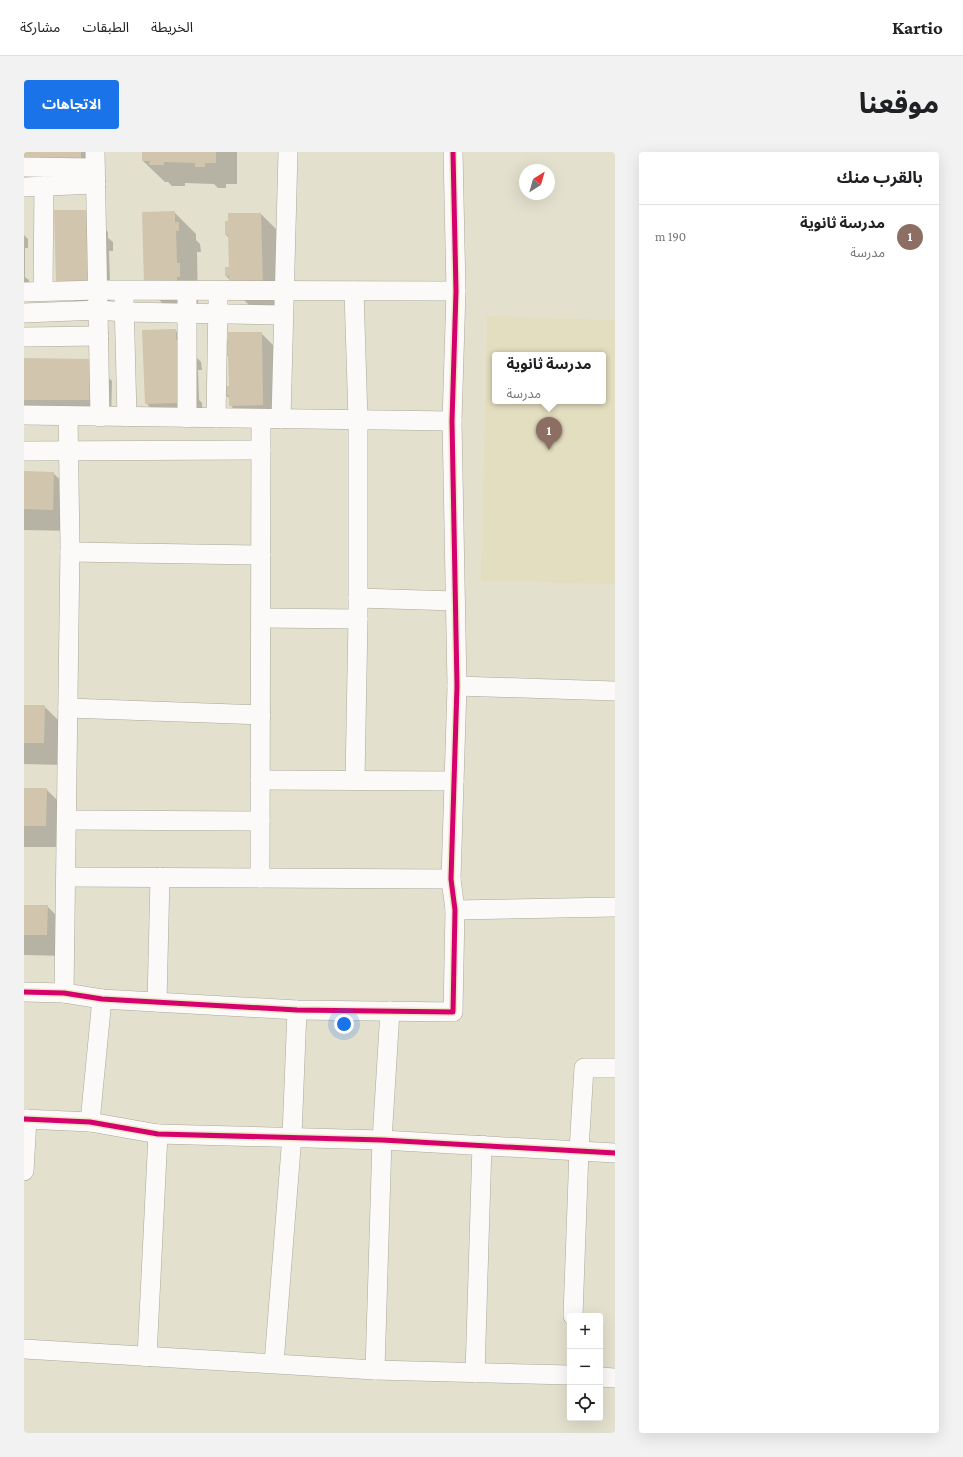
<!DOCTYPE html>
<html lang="ar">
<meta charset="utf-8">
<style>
body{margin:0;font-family:"Crimson Pro","Noto Sans Arabic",serif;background:#f2f2f2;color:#202124;direction:rtl}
.controls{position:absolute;right:12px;bottom:12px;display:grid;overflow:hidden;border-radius:4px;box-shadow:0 4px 16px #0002}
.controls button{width:36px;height:36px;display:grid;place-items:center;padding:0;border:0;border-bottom:1px solid #e0e0e0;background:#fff;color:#202124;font:20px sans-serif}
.compass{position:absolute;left:495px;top:12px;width:36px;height:36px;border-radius:50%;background:#fff;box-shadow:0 4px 16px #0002;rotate:37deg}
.you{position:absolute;left:320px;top:872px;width:14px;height:14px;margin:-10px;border:3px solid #fff;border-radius:50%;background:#1a73e8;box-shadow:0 0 0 6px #1a73e833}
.badge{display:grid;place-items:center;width:26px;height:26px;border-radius:50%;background:#1a73e8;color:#fff;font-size:13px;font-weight:700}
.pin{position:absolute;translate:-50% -33px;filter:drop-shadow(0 1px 2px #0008)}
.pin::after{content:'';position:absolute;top:21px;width:14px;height:12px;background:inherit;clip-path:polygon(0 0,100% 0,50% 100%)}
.popup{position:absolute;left:468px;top:200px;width:114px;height:52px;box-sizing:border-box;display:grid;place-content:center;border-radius:4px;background:#fff;filter:drop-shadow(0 1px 3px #0005);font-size:13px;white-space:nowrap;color:#757577}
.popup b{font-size:15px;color:#202124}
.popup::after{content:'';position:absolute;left:50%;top:100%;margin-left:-8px;border:8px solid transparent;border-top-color:#fff}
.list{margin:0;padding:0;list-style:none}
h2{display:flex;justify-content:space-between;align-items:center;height:52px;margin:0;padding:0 16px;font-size:17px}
h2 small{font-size:13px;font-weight:400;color:#757577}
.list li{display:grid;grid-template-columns:26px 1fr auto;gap:12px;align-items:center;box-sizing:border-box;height:64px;padding:0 16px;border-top:1px solid #e0e0e0}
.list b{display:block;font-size:15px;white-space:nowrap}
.list p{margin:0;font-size:13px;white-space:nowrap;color:#757577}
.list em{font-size:13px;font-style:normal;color:#757577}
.icon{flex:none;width:22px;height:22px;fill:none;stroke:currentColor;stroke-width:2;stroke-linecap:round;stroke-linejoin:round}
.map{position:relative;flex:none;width:591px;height:1281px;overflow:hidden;direction:ltr;border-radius:4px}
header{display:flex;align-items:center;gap:24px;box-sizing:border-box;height:56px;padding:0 20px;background:#fff;border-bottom:1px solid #e0e0e0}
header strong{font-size:19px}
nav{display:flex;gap:22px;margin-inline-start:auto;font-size:14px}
.intro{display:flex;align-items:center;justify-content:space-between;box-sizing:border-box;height:96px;padding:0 24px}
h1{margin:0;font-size:28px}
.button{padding:10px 18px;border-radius:4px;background:#1a73e8;color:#fff;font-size:14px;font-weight:700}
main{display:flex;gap:24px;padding:0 24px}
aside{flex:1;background:#fff;border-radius:4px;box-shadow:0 4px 16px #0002}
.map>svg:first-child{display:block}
.built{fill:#e4dec0;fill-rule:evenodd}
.shadow{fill:#0003}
.building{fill:#d1c5ae}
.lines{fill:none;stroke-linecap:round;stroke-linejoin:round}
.minor-casing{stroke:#aba89a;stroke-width:20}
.minor{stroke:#fbfaf8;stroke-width:19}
.cycleway-casing{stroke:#ece6c6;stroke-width:8}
.cycleway{stroke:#d6006c;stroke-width:5}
</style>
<header>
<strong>Kartio</strong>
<nav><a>الخريطة</a><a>الطبقات</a><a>مشاركة</a></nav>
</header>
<div class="intro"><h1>موقعنا</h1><a class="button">الاتجاهات</a></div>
<main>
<aside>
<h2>بالقرب منك<small></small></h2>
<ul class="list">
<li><span class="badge" style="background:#8d6e63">1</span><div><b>مدرسة ثانوية</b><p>مدرسة</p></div><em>190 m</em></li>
</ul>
</aside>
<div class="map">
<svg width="591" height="1281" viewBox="0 0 591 1281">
<rect width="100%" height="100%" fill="#e4e0ce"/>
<path class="built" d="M463,164l128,4v264l-134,-3zM471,203h108v46h-108z"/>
<g class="shadow">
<polygon points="0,0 79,0 13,28 0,15"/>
<polygon points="119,0 213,0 213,32 202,32 202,36 194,36 190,32 161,31 161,34 148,34 144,30 141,30 119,9"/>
<polygon points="62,59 84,80 84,86 89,90 89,99 85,99 86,128 89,132 86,144 87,152 54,153 33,132"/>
<polygon points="150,60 172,82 172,88 176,92 177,100 173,100 174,154 142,155 121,133"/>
<polygon points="237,62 259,84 260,156 228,156 206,134 206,128 202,124 206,116 205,86 202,83"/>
<polygon points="0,83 4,87 4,96 1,96 1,125 5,128 5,141 0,149"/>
<polygon points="151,178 173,200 173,206 177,210 178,218 174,218 175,248 178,251 178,264 143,273 122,251"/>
<polygon points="237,181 259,203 260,275 228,275 206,253 206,247 202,243 206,235 205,205 202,202"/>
<polygon points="0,207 66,208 88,229 87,269 0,257"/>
<polygon points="0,320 29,321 51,342 51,379 0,378"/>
<polygon points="0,554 20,554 42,576 42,613 0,612"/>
<polygon points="0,637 22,637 44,659 43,695 0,695"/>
<polygon points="0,754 23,754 45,776 44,804 0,803"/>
</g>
<g class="building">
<polygon points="0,0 57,0 57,9 0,7"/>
<polygon points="118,0 192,0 192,11 181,11 181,15 171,15 171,11 140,10 140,13 125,13 126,9 118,9"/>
<polygon points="30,58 63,58 65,131 32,132"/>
<polygon points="151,59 151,70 155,70 155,79 152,79 153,111 156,111 156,125 153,125 153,133 120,134 118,60"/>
<polygon points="204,61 237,61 239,135 205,135 205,124 201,124 201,115 205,115 204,83 201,83 201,69 204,69"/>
<polygon points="152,177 152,188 156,188 156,197 153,197 154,251 121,252 118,178"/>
<polygon points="204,180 238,180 239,253 205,254 205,243 201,243 201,234 205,234 204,202 201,202 201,188 204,188"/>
<polygon points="0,206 67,207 66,248 0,248"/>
<polygon points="0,319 30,320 29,358 0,357"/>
<polygon points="0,553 21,553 20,591 0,591"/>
<polygon points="0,636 23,636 22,674 0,674"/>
<polygon points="0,753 24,753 23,783 0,783"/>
</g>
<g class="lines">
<g class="minor-casing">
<g id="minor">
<polyline points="71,0 76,265"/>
<polyline points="0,15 71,16"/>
<polyline points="0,35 72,32"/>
<polyline points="19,139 20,34"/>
<polyline points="330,139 334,268 334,467 331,628"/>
<polyline points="0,140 74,138 432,139"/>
<polyline points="100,147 103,265"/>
<polyline points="163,148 163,266"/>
<polyline points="0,161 75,158 100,160 259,163"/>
<polyline points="0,185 75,184"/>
<polyline points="0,263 428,269"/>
<polyline points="192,266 194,148"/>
<polyline points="257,267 264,0"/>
<polyline points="0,299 237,298"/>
<polyline points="46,400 237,403"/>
<polyline points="334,446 431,449"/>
<polyline points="237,466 334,467"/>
<polyline points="433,534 591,539"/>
<polyline points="44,556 237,563"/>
<polyline points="236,628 430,629"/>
<polyline points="43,668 236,669"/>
<polyline points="42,725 427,727"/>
<polyline points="236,726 237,267"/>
<polyline points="431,758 591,755"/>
<polyline points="0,840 40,841 78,847 273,858 429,860 431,758 427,727 433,534 428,269 432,139 429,0"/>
<polyline points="40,841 46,394 44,264"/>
<polyline points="133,850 136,725"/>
<polyline points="0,967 66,970 134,982 358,988 591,1001"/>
<polyline points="66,970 78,847"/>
<polyline points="0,1019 3,967"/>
<polyline points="549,1164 555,998 560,916 591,916"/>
<polyline points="0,1197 351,1218 546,1223"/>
<polyline points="123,1205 134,982"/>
<polyline points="250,1211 268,984 273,858"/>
<polyline points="351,1218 358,988 366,859"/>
<polyline points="451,1221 458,993"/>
<polyline points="576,1225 591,1226"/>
</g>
</g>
<use href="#minor" class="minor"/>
<g class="cycleway-casing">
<g id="cycleway">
<polyline points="0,840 40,841 78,847 273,858 429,860 431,758 427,727 433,534 428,269 432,139 429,0"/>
<polyline points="0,967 66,970 134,982 358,988 591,1001"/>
</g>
</g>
<use href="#cycleway" class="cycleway"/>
</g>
</svg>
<div class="controls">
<button>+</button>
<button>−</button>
<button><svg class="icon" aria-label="locate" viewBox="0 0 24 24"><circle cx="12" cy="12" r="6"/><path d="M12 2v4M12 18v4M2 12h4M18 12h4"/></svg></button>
</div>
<svg class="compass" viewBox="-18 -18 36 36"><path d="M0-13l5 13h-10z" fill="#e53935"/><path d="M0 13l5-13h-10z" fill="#757577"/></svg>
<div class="you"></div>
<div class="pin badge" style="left:525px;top:298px;background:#8d6e63">1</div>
<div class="popup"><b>مدرسة ثانوية</b>مدرسة</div>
</div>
</main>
